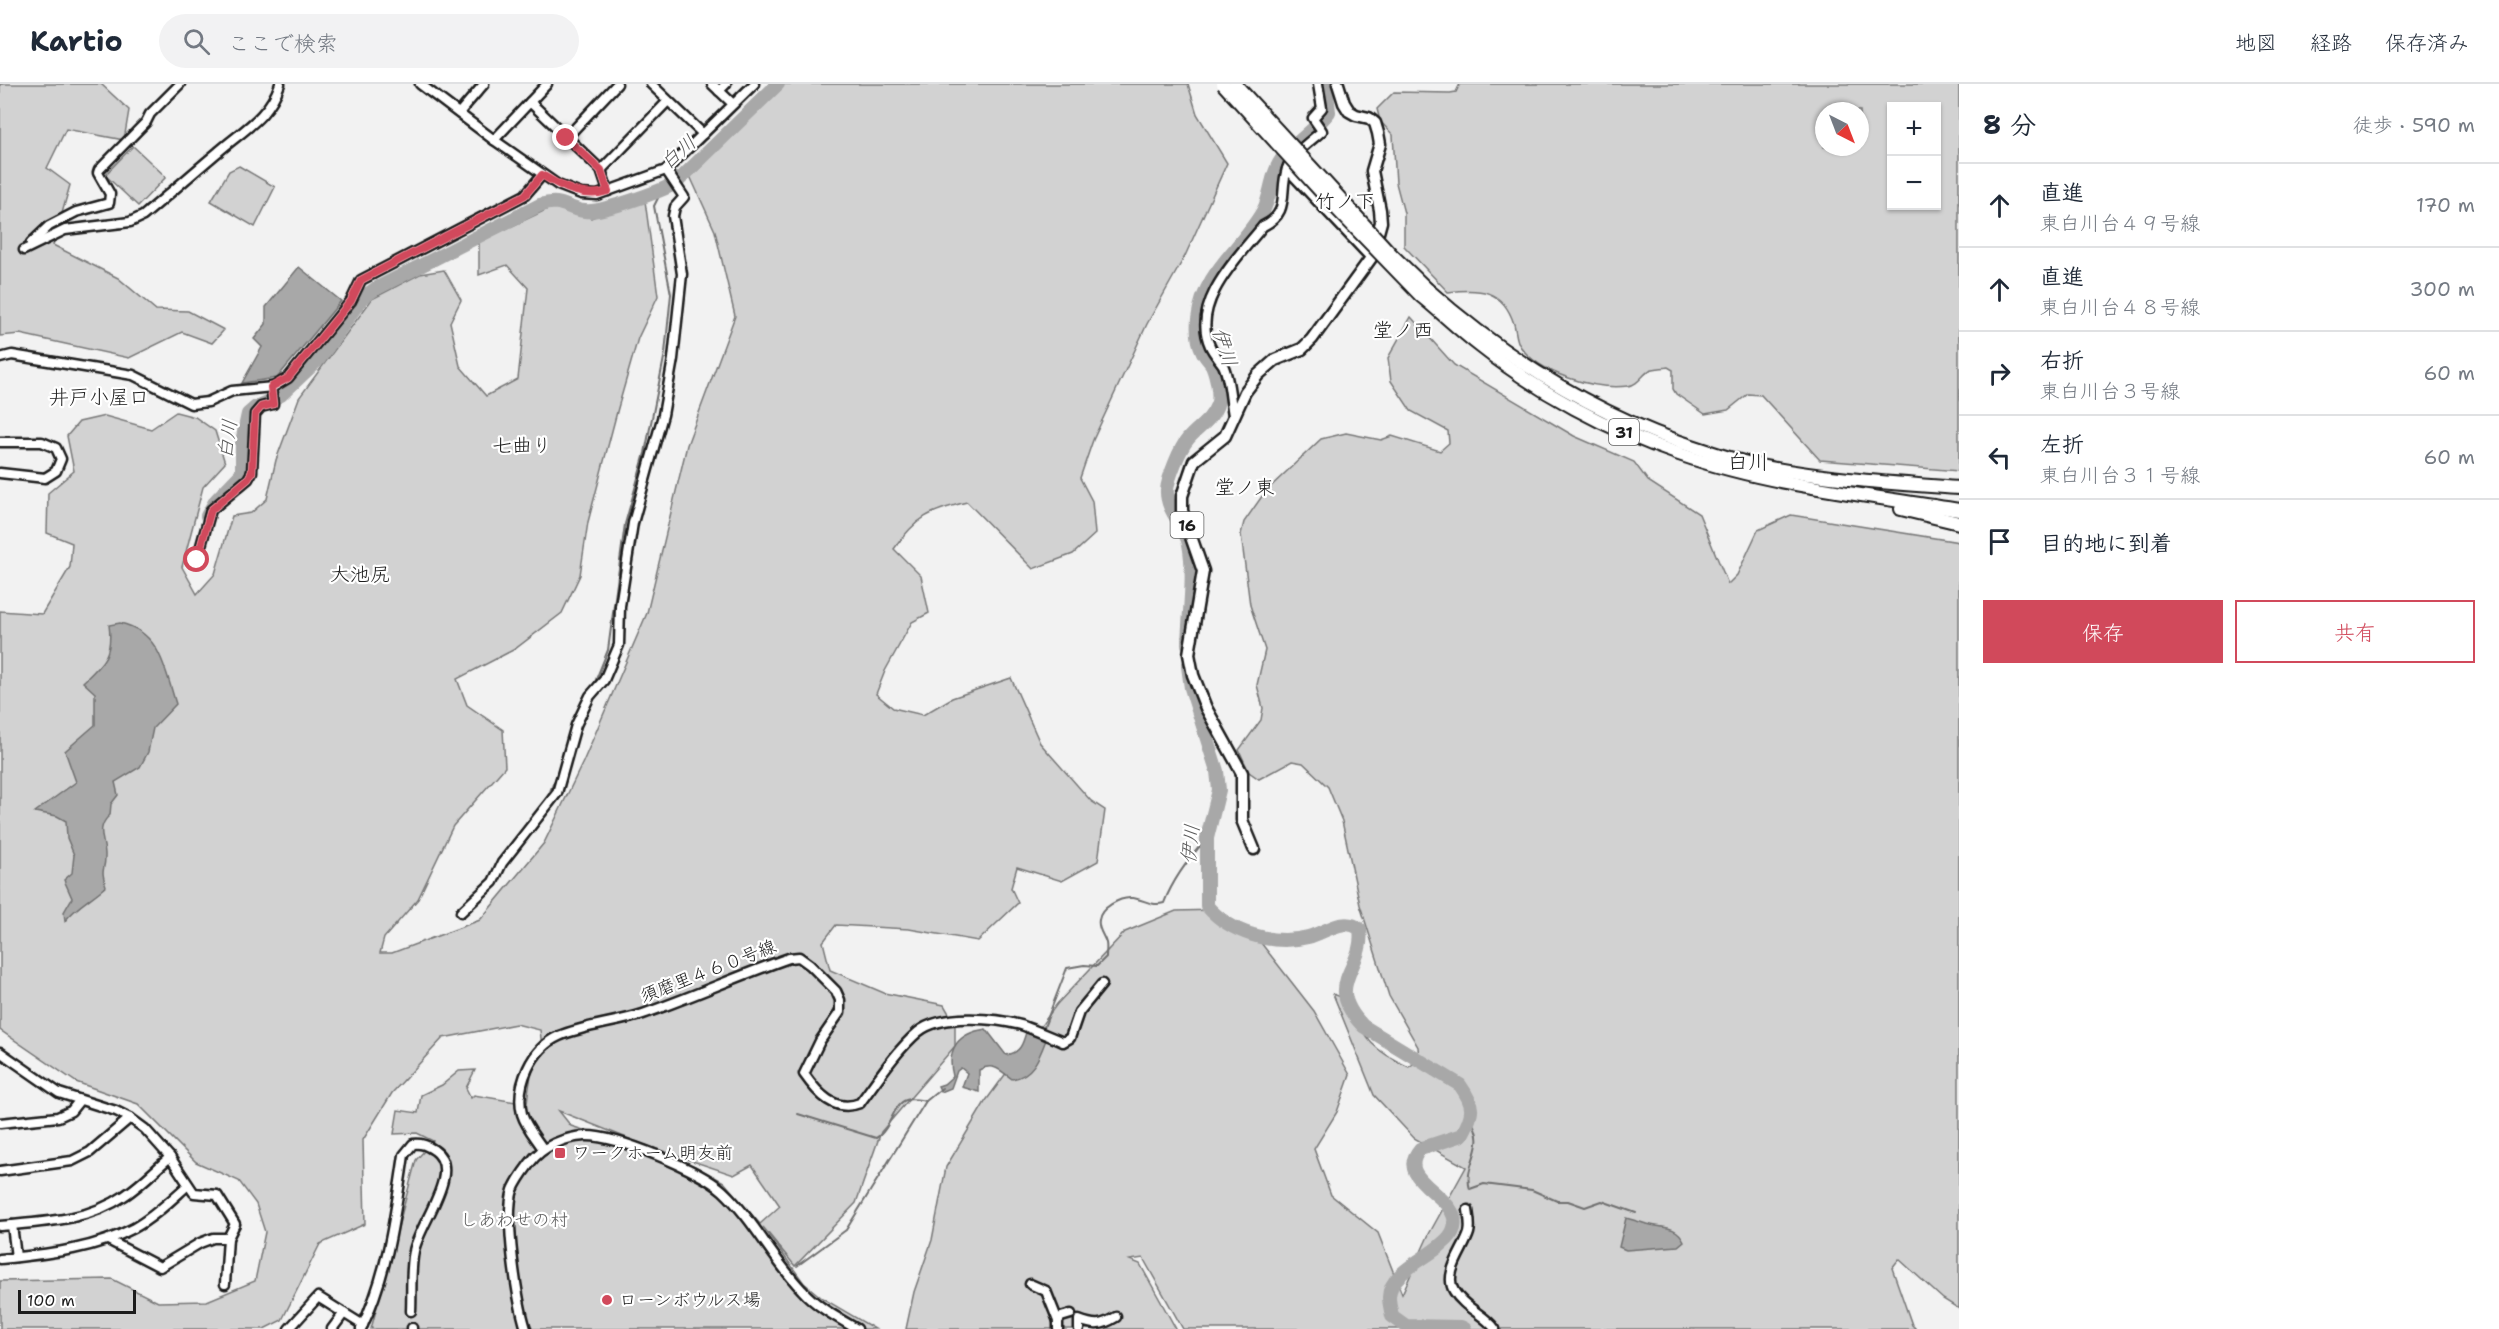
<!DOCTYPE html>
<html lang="ja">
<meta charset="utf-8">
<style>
body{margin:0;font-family:"Shantell Sans","Klee One",sans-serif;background:#f2f2f3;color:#1f2937}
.controls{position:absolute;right:18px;top:18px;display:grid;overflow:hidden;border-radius:0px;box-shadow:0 2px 4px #0004}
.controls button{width:54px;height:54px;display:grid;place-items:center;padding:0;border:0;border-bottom:2px solid #e0e1e3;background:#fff;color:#1f2937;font:30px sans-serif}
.compass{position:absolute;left:1815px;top:18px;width:54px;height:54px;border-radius:50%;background:#fff;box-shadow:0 2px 4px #0004;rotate:138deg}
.scale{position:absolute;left:18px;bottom:15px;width:118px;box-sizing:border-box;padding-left:6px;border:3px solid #1c1c1c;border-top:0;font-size:16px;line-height:21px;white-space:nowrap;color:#1c1c1c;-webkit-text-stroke:4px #fff;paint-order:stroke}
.stop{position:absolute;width:18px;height:18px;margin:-14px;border:4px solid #d1495b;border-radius:50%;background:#fff}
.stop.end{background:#d1495b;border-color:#fff;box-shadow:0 2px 6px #0008}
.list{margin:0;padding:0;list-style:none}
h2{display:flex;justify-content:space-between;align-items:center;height:78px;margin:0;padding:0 24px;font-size:26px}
h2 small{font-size:20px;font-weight:400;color:#747a83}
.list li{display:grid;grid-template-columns:39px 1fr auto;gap:18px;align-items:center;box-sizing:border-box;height:84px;padding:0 24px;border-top:2px solid #e0e1e3}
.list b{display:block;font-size:22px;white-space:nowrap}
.list p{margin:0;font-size:20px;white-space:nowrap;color:#747a83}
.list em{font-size:20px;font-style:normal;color:#747a83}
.actions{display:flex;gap:12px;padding:18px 24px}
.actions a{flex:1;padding:14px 0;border:2px solid #d1495b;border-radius:0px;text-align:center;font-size:21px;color:#d1495b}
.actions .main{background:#d1495b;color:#fff}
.icon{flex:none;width:33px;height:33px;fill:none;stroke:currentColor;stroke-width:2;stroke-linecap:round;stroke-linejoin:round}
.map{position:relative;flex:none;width:1959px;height:1245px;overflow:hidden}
header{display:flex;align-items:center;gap:36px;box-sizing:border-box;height:84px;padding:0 30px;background:#fff;border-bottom:2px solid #e0e1e3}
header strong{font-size:28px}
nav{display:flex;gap:33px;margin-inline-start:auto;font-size:21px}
.search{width:420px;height:54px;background:#f2f2f3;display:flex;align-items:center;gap:15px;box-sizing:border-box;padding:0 21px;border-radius:33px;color:#747a83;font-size:22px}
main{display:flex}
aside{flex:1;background:#fff}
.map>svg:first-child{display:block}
.green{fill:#d2d2d2;stroke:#777;stroke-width:1.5;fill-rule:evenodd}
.water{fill:#a8a8a8;stroke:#707070;stroke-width:1.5}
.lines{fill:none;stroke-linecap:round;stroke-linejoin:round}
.stream{stroke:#707070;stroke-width:2}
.river{stroke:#a8a8a8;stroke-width:14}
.minor-tunnel{stroke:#d2d2d2;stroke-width:8;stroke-dasharray:8 4;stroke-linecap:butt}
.minor-casing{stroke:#1c1c1c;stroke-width:13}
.major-casing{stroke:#1c1c1c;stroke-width:15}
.highway-casing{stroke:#1c1c1c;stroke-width:16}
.minor{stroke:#fff;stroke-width:8}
.major{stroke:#fff;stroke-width:10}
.highway{stroke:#fff;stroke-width:12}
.highway-bridge-casing{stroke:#1c1c1c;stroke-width:16;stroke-linecap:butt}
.highway-bridge{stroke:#fff;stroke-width:12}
.route{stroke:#d1495b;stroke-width:8}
.poi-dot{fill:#d1495b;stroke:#fff;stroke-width:2}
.labels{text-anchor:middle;stroke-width:4.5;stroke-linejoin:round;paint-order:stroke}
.shield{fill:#fff;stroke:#606060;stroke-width:1.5}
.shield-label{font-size:16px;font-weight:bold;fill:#1c1c1c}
.street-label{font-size:18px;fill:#1c1c1c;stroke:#fff}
.poi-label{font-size:18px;fill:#1c1c1c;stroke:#fff;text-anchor:start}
.park-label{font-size:18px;fill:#5c5c5c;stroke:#fff}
.water-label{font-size:20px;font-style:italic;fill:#5b5b5b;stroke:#fff}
.neighbourhood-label{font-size:20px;fill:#1c1c1c;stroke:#fff}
.quarter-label{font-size:21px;fill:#1c1c1c;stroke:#fff}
</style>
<header>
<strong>Kartio</strong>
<div class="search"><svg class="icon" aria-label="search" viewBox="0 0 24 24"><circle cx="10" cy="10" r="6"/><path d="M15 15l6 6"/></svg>ここで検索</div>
<nav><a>地図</a><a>経路</a><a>保存済み</a></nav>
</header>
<main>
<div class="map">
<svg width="1959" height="1245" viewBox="0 0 1959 1245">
<rect width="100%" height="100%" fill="#f2f2f2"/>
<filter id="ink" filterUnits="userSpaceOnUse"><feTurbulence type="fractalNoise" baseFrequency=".0167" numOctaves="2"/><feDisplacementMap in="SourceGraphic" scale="12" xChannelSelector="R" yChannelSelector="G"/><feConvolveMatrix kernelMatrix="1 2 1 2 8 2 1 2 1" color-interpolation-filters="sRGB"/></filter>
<g filter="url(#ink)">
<g class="green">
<polygon points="0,0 101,0 129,26 124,56 66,45 47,84 70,101 53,161 118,194 156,226 188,227 224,246 212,259 182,248 129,274 20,250 0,252"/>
<path d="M783,0h405l9,30 30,49 -42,93 -38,68 -54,116 -13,38 12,23 3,33 -22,20 -40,15 -66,-67c-37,9 -51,15 -73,47l27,27 8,37 -17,9 -27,49 -9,23 17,14 30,7 29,-17 59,-20 29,65 51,58 14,9 -7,51 -36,20 -45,-14 -6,21 7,15 -40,38 -69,-12 -73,-4 -13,17 7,28 54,23 60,12 11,19v22l-74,86 -25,71 -61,63 -32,-39 41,56 18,15 53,31h-504l45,-169 17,-19 -16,-8 -23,1 4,-24 20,3 3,-18 21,-10 17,-14 16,-1 -9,18 5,10 3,-3 53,9c2,-16 3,-38 16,-49l-3,-25 -24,-6 -73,14 -51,55 -29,47 2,84 -45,20 -38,76 -18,9h-264v-48l112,-2 46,23 49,-1 48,-20 10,-49 -9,-28 -17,-23 -43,-19 -58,-58 -62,-22 -76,-52v-419l42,3 28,-47 2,-24 -25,-10 1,-40 26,-22 -7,-35 12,-14 26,-6 46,13 25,-17 19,5 20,14 10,32 -22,24 -21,80 15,27 18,-20 17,-58 19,-3 16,-14 9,-39 23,-62 73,-99 48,-25 24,-4 17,30 -11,22 10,44 26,30 32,-17 10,-91 -21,-23 -28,10v-33l73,-35 39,11 34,-13 20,-4 13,95 -20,42 -20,70 -30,114 -8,53 -18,38 -47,36 -58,30 10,26 36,25 2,37 -52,59 -35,73 -34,39 -4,15h12l88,-33 64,-77 39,-81 64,-149 40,-168 48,-129 -20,-85 -25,-55zM559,1027l83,33 92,31 18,-10 28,41 -20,18 -36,-42 -29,-16 -124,-40z"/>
<path d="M1460,0h499v387l-139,-11 -59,-65 -13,-1 -20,16 -23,4 -29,-20 -3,-5v-19l-5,-3c-5,1 -13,1 -18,3 -8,5 -12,15 -22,16 -33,4 -89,-12 -108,-40 -4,-6 -4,-15 -6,-22 -11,-35 -35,-36 -66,-32l-44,-46v-33l-8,-30 -3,-48 -13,-14 -3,-12 17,-17 56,1 6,-1zM1892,22h44v100h-44zM1824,27h36v36h-36z"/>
<polygon points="133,62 166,93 138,122 105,91"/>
<polygon points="239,82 275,103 255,143 211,117 229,87"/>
<path d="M1411,233l43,48 120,71 60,26 14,19 51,33 29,70 9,-9 21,-45 33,-15 168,27v767l-16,-10 -44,-40 -7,9 20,57 4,4h-733l-40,-71 -13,2 10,4 36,65h-270l8,-37 18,-52 14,-73 39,-65 72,-98 68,-72 51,-21 41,-1 37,24 60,77 36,64 -13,37 -23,37 17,46 47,38 24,61 27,-60 37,-67 -52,-29 -40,-43 -41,-101 11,4c21,38 23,50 65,69l10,-7 -1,-13 -29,-51 -29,-91 -18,-84 -14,-34 -25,-24 -11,-2 -33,18 -10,-7 -10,-22 22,-30 2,-12 -6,-23 8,-35 -15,-45 -9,-71 3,-12 21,-30 56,-53 25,-6 35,7 11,-4 48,15 9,-8 -1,-12 -37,-20 -20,-30 -3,-23z"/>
</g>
<g class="water">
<polygon points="299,183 341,217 277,294 242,299 262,263 254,255 266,240 266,223"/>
<path d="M120,539c41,9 45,47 56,81l-23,24 -5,24 -8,15 -25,15 3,13 -7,9 -1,11c-16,14 -4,26 -5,42 0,15 -5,10 1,29 -13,12 -31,21 -41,35l-1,-9 8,-14 -8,-18 8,-7 2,-18 -7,-17 -1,-17 -9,-5 -22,-4 41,-30 -11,-31 30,-26v-32l-12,-11c20,-19 30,-27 26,-57z"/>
<path d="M986,945l20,26c15,-2 17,-12 21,-26l20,8c-7,18 -13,39 -35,42 -12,-9 -19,-17 -33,-9v22l-17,-5 5,-14 -6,-5 -4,3 -6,17 -10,4 -3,-6 6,-2 9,-8c-7,-27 5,-43 33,-47z"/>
<path d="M1626,1134c8,2 16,5 25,7 14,3 26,1 33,16l-6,5 -52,4 -7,-3z"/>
</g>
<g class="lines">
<g class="stream">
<polyline points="593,603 608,566 625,440 645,369 665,269 671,210 654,122 661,108"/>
<polyline points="561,680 574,636"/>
<polyline points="537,728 549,710 559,685"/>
<path d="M1043,946l24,-62 17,-3 13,1 9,-9c0,-5 1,-10 0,-14 -2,-8 -9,-14 -7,-23 1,-12 21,-23 33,-22 12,1 19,9 32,5 9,-24 25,-45 43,-65"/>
<path d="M798,1030l78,24c14,-7 17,-34 30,-38 5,-2 14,0 20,1l16,-13"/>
<path d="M1470,1035c20,27 -8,45 0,70l14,-5 48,6 25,11h11l17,6 17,-6 34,12"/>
<polyline points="797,1182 846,1146 926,1017"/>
</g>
<g class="river">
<path d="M207,432l9,-16 26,-27v-31l6,-28 8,-7 25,-12 38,-36 43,-61 13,-9 165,-84c22,-7 26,4 45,6 17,2 76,-20 91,-28l102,-99"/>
<path d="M1188,560c1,-32 7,-68 1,-100 -5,-20 -23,-33 -22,-54 1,-12 13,-42 21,-51 10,-12 23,-18 29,-34 4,-9 -1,-31 -5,-40 -3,-5 -8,-9 -10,-15 -5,-10 -5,-20 -4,-31 6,-48 43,-69 65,-108 9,-16 7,-38 21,-55 14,-16 32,-27 45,-44l-3,-28"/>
<path d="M1188,582l3,22 26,83 2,19 -12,48v68c23,27 66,40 101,31 17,-4 35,-21 52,-8 6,40 -39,53 3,97l97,59c15,21 14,28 2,50l-42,14c-28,33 42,46 34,79 -2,7 -6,11 -11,15 -16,16 -53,29 -54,54 0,6 2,13 3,19l14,10 55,1 4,2"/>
</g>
<polyline class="minor-tunnel" points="411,1227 412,1244"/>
<g class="minor-casing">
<g id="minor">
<polyline points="420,0 494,56 547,0"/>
<polyline points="651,0 703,50"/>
<polyline points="712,0 733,20"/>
<polyline points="719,7 726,0"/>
<polyline points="530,18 601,86 608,107"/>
<polyline points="459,29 484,0"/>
<polyline points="566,54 617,0"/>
<polyline points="494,56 558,101 581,110 597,111 666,86 754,0"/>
<polyline points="1287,85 1371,174"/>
<polyline points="601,86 668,17"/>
<polyline points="31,159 49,142 76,128 109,119 110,110 98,89 99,86 146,38 150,30 180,0"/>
<path d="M24,166l41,-20 65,-8 13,-6c25,-21 50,-43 75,-64 25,-22 51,-35 62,-68"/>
<polyline points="0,274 12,271 133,291 191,320 208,318 232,307 273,303 288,294 351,217 361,196 525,111 542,91"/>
<path d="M1233,331c-3,-15 -3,-36 -10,-50 -4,-6 -10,-12 -13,-19 -20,-43 29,-90 53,-120 28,-13 16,-34 24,-57 4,-15 24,-28 35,-38l-9,-13 9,-10 -4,-24"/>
<polyline points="0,358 42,358 56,364 61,375 56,387 45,394 0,389"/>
<polyline points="197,476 211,426 248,395 252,388 255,330 261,323 273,320 271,303"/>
<polyline points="461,828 493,798 502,779 557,709 576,641 590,612 604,596 619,561 620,522 633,439 663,331 673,275 682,190 673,132 675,123 684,113 666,86"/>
<path d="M0,968l59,41 57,18 14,7 15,11 25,28c-15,13 -29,28 -46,39 -36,25 -81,26 -124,30"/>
<polyline points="0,1039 58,1033 71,1027 79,1017"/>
<path d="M543,1065c-7,-11 -17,-22 -21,-35 -7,-29 10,-66 37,-78 26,-11 57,-13 84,-22 49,-17 97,-39 146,-56l10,-1 11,8 26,26 4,9v12l-20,29 -16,33c14,20 31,39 56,29 18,-24 36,-52 58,-71 23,-19 76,-14 103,-7 14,5 28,11 42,17l7,-4 9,-26 23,-28"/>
<polyline points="0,1087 72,1077 90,1068 130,1034"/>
<path d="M1468,1126c1,7 3,16 1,23 -5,17 -26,40 -15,58 10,17 30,23 41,38"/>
<polyline points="12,1141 16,1173"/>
<polyline points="108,1156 160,1183 200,1159 213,1154 228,1154 235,1140 217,1111 194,1109 170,1073"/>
<path d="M0,1175c46,-5 93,-9 134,-31 20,-11 37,-28 54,-43"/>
<polyline points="225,1200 228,1154"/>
<polyline points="1030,1200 1046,1207 1058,1237"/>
<polyline points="412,1244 412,1245"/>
<polyline points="289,1245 318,1213 363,1241"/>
<polyline points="332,1245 344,1229"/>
<path d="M361,1245c27,-55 34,-114 43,-174l9,-11c9,-1 13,1 21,6 30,20 -15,74 -20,101 -4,19 -2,41 -3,60"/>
<path d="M526,1245c-9,-29 -22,-112 -13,-139 4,-10 11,-19 17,-27 12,-17 35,-26 55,-27 31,-1 115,34 138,55 31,29 50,69 79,99 15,17 36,28 55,39"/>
<polyline points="1058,1245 1058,1237 1061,1233 1071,1230"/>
<path d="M1079,1245v-9c16,6 22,6 37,-3"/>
</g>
</g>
<g class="major-casing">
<polyline id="major" points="1254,765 1242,736 1242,689 1206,624 1193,591 1189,570 1203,487 1182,427 1182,412 1194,377 1225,352 1245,308 1258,291 1275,276 1302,265 1312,255 1371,174 1381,138 1380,126 1372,87 1380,60 1378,49 1375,39 1369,34 1356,31 1349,27 1344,19 1338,0"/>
</g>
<g class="highway-casing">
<g id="highway">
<path d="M1427,205c82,73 172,128 277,161 18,6 37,12 56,16 66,13 133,17 199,22"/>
<path d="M1421,212c20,16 38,34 59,50 58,46 128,84 199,108 89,31 187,41 280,56"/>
<polyline points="1901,425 1959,439"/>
</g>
</g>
<use href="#minor" class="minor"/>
<use href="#major" class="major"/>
<use href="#highway" class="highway"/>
<g class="highway-bridge-casing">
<g id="highway-bridge">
<polyline points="1223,0 1334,122 1421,212"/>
<polyline points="1235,0 1391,170 1427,205"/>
</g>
</g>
<use href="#highway-bridge" class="highway-bridge"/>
</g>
</g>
<g class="lines" filter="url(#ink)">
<path class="route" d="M197,476l14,-50 37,-31 4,-7 3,-58 6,-7 12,-3 -2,-17 17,-9 63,-77 10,-21 164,-85 17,-20c20,12 42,24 66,16l-7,-21 -35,-32"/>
</g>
<g class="poi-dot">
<rect x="554" y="1063" width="12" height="12" rx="3"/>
<circle cx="607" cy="1216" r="6"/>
</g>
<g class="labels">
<g class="shield">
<rect x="1609" y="335" width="30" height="26" rx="4.5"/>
<rect x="1170.5" y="428" width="33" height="26" rx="4.5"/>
</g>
<g class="shield-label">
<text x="1624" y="354">31</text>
<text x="1187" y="447">16</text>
</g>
<g class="street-label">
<text transform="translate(708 887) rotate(-21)" y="6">須磨里４６０号線</text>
</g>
<g class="poi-label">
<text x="572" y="1075">ワークホーム明友前</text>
<text x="619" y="1222">ローンボウルス場</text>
</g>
<g class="park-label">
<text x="514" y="1142">しあわせの村</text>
</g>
<g class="water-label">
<text transform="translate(678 68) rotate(-42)" y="7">白川</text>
<text transform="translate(1225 263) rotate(73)" y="7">伊川</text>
<text transform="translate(227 355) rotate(-82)" y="7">白川</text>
<text transform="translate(1190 760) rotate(-84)" y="7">伊川</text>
</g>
<g class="neighbourhood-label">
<text x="1345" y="124">竹ノ下</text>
<text x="1403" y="253">堂ノ西</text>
<text x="99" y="320">井戸小屋口</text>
<text x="522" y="368">七曲り</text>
<text x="1245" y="410">堂ノ東</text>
<text x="360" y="497">大池尻</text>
</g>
<g class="quarter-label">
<text x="1748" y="385">白川</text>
</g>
</g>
</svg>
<div class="controls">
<button>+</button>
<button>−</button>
</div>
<svg class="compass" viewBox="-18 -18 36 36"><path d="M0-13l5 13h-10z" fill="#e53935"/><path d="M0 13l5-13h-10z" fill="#747a83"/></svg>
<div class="scale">100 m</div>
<div class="stop" style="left:197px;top:476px"></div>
<div class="stop end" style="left:566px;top:54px"></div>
</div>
<aside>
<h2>8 分<small>徒歩 · 590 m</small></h2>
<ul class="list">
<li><svg class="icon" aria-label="ahead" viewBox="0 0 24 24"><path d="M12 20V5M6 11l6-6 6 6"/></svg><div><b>直進</b><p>東白川台４９号線</p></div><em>170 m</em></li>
<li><svg class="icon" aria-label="ahead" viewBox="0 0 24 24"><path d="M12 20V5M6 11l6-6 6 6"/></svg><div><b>直進</b><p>東白川台４８号線</p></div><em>300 m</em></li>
<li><svg class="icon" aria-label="right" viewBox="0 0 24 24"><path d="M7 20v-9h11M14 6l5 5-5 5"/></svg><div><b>右折</b><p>東白川台３号線</p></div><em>60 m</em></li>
<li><svg class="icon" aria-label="left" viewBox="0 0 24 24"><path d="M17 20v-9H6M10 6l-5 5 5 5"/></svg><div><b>左折</b><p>東白川台３１号線</p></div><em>60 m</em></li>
<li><svg class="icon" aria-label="arrive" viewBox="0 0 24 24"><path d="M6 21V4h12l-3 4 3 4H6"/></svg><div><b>目的地に到着</b></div></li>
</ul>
<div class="actions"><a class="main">保存</a><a>共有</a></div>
</aside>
</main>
